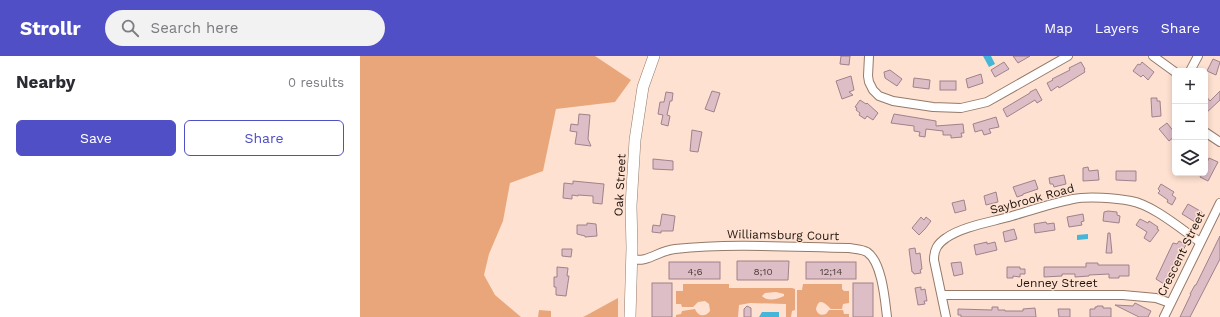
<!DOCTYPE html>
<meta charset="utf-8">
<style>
body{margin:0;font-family:"Work Sans",sans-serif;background:#f2f2f3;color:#2b2b33}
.controls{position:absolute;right:12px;top:12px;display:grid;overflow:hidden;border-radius:6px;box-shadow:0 2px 6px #0003}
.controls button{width:36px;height:36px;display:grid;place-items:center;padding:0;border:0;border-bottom:1px solid #e1e1e2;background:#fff;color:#2b2b33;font:20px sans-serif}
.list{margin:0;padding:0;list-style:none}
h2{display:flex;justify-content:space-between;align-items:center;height:52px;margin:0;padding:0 16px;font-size:17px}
h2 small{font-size:13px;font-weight:400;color:#7c7c81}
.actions{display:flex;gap:8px;padding:12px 16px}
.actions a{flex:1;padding:9px 0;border:1px solid #514fc5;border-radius:6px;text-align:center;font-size:14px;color:#514fc5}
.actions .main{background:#514fc5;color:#fff}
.icon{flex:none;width:22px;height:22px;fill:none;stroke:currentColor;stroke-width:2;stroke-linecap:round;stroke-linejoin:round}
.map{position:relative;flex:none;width:860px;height:261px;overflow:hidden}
header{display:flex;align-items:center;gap:24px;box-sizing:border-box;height:56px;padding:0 20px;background:#514fc5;color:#fff}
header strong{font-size:19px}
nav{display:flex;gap:22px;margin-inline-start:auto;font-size:14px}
.search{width:280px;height:36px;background:#f2f2f3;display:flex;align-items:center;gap:10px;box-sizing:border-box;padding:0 14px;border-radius:22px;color:#7c7c81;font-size:15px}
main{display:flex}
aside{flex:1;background:#fff}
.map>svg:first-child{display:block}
.green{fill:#e9a67b;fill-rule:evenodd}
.water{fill:#45b5d8}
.building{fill:#ddbdc6;stroke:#a0828b}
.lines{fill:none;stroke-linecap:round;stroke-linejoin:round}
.street-casing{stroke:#947a6a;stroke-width:10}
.secondary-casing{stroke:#947a6a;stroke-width:12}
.street{stroke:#fff;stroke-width:8}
.secondary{stroke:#fff;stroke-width:11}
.labels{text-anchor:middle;stroke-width:3;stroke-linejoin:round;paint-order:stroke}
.number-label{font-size:10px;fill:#4d3e3b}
.street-label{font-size:12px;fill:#1d130d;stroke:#fee1d0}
</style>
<header>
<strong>Strollr</strong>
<div class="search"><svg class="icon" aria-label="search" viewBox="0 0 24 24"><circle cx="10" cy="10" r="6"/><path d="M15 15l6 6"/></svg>Search here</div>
<nav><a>Map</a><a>Layers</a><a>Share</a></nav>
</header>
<main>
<aside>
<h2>Nearby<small>0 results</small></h2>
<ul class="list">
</ul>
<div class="actions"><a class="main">Save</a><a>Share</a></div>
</aside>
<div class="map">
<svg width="860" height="261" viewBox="0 0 860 261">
<rect width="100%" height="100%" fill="#fee1d0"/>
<g class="green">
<polygon points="0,0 235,0 271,24 255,46 196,53 183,115 150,127 143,165 129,198 124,219 135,239 161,261 0,261"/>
<path d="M323,228h46v4h63l3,1v21l-3,1 -1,6h-5v-13l-36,-1 -11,2 -1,12h-62v-2l5,-1 1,-3 13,-2c3,8 11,8 15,2l-1,-7 -4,-3 -7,1 -5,5h-11l-1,-3h-5v-13h7zM416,236l8,2v2c-6,3 -17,6 -22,0l3,-3z"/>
<path d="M443,228h39v5l2,2h5v12l-6,1 -1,5h-11c-5,-5 -12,-13 -15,0 1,5 5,7 10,5l3,-4h14l1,4h5v3h-52v-27h5z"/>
<polygon points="258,242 258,261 223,261 227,259"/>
<polygon points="179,254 191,255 191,261 178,261"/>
</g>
<g class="water">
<polygon points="623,0 631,0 635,8 629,11"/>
<polygon points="728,178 728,183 717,184 717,179"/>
<polygon points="402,256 419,256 419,261 399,261"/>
</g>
<g class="building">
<polygon points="481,0 490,0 489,9 480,8"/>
<polygon points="653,0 670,0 658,7"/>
<polygon points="853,3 860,6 856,19 847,15"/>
<polygon points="644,6 649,13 635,21 631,14"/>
<polygon points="721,6 725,13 724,14 725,16 699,32 698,30 691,35 687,27 693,24 692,23 710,14 709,12"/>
<polygon points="782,6 794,16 788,24 783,19 781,21 773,15 778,8 780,9"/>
<polygon points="530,14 542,23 537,30 525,22 524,16"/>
<polygon points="621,18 623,27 608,32 606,23"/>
<polygon points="491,20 494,34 489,36 493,39 482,43 476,25"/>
<polygon points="554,22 570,24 569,33 553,31"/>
<rect x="580" y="25" width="16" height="9"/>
<polygon points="676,33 682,44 677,47 675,44 647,61 643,53 670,37 670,36"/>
<polygon points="352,35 360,37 354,56 345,53"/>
<polygon points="860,35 860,44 845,58 845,39 850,45"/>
<polygon points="306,36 313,37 312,45 310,45 307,59 310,60 308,70 301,68 303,59 298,58 300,46 304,46"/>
<polygon points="791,42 797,42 797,45 800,45 801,60 792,61"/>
<polygon points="500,44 506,48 507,47 518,57 513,64 507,60 505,63 499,59 500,57 496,54 497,52 495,51"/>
<polygon points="219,58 230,59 228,83 231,90 215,88 217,76 210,75 211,68 218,69"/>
<polygon points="534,58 576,65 576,70 603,68 604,77 601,77 602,81 591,82 591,79 583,79 583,75 566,73 565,81 559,80 560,76 554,75 554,70 531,67"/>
<polygon points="636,61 639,71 629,73 631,77 624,79 622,74 615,76 613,68"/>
<polygon points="807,67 815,77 815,80 809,85 799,73"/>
<polygon points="332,74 342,76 338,96 330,95"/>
<polygon points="849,102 858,106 848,125 840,121 842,117 845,117 845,111"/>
<polygon points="293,103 313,105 313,114 293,113"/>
<polygon points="728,111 729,115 738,114 739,124 723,125 723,112"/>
<polygon points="756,115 776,115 776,125 756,124"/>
<polygon points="704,119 706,128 694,131 693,128 690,128 689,122"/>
<polygon points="675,124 678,133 663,138 663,139 657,141 653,131"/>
<polygon points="213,125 244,128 242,148 233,147 233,140 218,139 218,140 212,139 212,143 203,142 204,127 213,128"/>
<polygon points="801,128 814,136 812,139 816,142 812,149 807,146 808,144 798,137 800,135 798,133"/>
<polygon points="636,136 638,146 626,149 624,140"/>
<polygon points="604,144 606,154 595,157 592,147"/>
<polygon points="828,148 842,156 838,163 837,162 835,166 822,158"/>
<polygon points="748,155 757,156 757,159 760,160 759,167 743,165 744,156"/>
<polygon points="302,158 315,160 313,175 301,175 301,177 292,176 293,169 300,170"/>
<polygon points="723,158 724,165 721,166 722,169 709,171 707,161"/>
<polygon points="561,161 564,164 566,161 571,165 565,173 559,179 552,172"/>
<polygon points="780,163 788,167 789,165 798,171 797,173 799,174 790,186 784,182 787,176 776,169"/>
<polygon points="686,166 687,168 694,167 695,174 675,177 674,168"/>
<polygon points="227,167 236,168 237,180 225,181 225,180 217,178 217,169 227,169"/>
<polygon points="654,173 657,183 645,186 643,176"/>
<polygon points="748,177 750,177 752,197 746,197"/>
<polygon points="860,180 860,203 830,261 820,261 831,238 830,238 835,229 836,229"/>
<polygon points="819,185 826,189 823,194 822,193 804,228 796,223 813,187 817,188"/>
<polygon points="627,186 627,188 635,186 637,194 616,199 614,189"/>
<polygon points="555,192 556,198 560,197 562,213 560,214 561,217 554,218 553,216 552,216 549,193"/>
<polygon points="202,193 212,193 211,201 202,200"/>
<polygon points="377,205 429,205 428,224 377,224"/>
<rect x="309" y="206" width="51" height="17"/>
<rect x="446" y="206" width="50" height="17"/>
<polygon points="601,206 603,218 594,220 591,207"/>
<polygon points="726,207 738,207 738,209 769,209 769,220 759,220 759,222 749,222 749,218 729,219 729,220 715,221 715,218 702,218 702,220 684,221 684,211 726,211"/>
<polygon points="197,211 208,212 207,220 209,220 206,240 196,239 196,231 194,231 194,221 197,221"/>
<polygon points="647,211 660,211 660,213 665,213 665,218 660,218 660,221 653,220 653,222 647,222"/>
<rect x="292" y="227" width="20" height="34"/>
<rect x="493" y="227" width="20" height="34"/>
<polygon points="561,231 561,234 565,233 567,245 564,245 565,248 558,249 555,232"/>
<polygon points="775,247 791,255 788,261 779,261 755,249 773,250"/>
<polygon points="387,250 391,252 391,261 384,261 384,253"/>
<polygon points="737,250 743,250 743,252 751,252 751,261 730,261 730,253 735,253 735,251 737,251"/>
<polygon points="632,251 638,251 638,254 645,254 645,255 663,255 663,253 675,252 676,261 601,261 601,259 598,259 598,253 632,254"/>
<polygon points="698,253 710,253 710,261 699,261"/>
</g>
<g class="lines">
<g class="street-casing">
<g id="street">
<polyline points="509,0 508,20 509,26 513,34 519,40 533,45 573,51 601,52 627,46 708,0"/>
<polyline points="793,0 815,16"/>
<polyline points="830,15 838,0"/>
<polyline points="845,76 860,86"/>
<path d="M271,203c18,4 26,-8 44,-10 57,-6 116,-2 174,-1 5,1 13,1 18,4 15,10 18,48 20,65"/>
<polyline points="582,239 763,239 796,242 810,247"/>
<path d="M586,261l-12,-57c0,-10 3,-16 12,-22 17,-12 46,-16 66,-22 20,-6 41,-13 61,-17 15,-3 43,-1 58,2 22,4 50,28 69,41"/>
<polyline points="804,261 860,147"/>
</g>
</g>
<g class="secondary-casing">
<polyline id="secondary" points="270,261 272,192 271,150 275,84 283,31 294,0"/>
</g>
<use href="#street" class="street"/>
<use href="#secondary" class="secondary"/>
</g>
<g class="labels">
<g class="number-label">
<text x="335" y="219">4;6</text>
<text x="403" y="219">8;10</text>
<text x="471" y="219">12;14</text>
</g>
<g class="street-label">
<text transform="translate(260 129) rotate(-87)" y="4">Oak Street</text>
<text transform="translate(672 143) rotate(-15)" y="4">Saybrook Road</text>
<text transform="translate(423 179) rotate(1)" y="4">Williamsburg Court</text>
<text transform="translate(821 198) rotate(-64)" y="4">Crescent Street</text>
<text x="697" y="231">Jenney Street</text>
</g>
</g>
</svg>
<div class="controls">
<button>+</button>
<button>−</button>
<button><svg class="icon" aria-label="layers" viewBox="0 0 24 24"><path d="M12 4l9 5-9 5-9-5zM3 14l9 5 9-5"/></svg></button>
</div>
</div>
</main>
